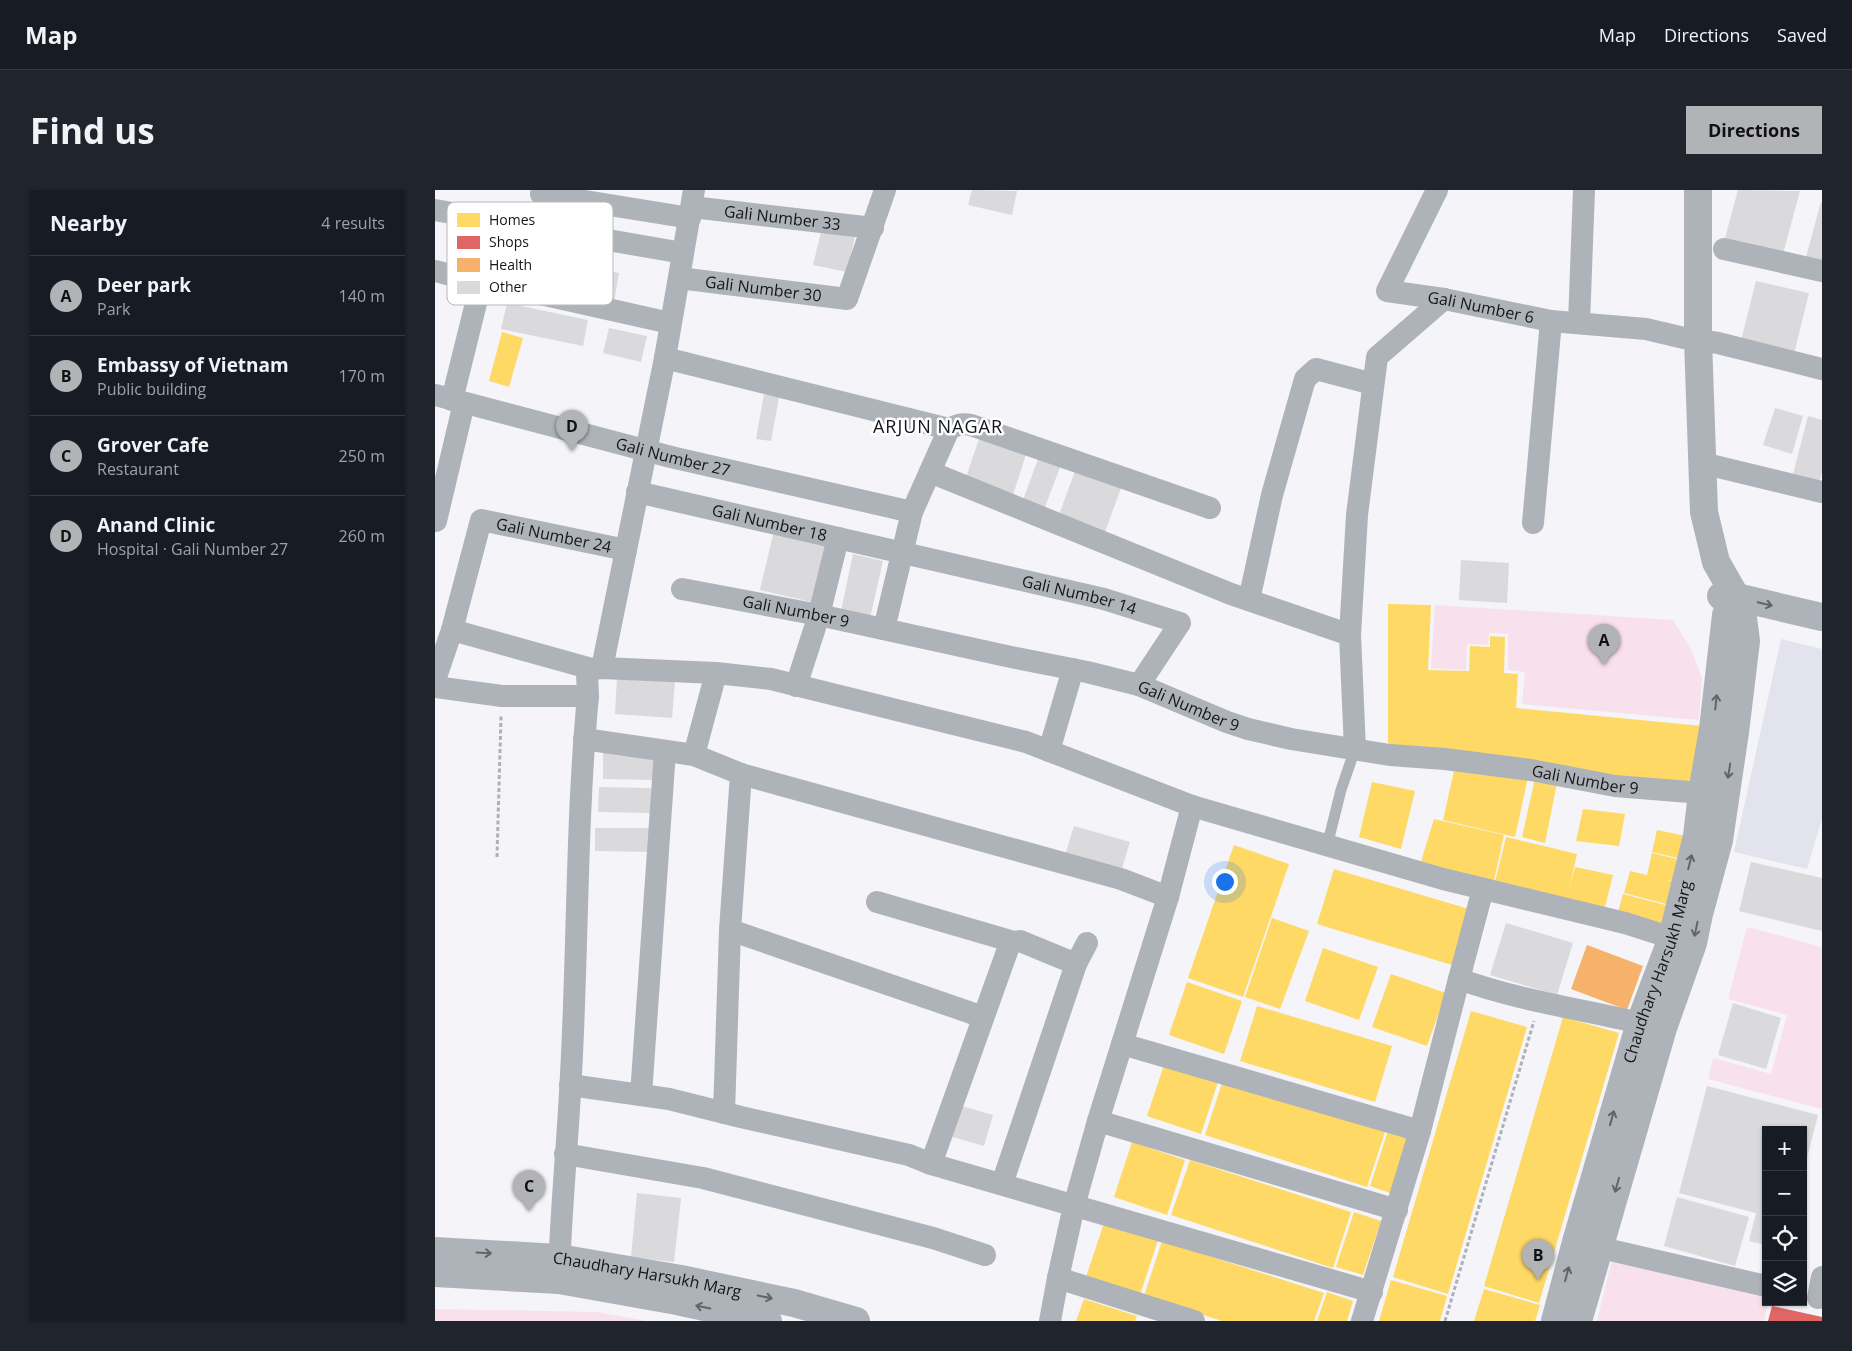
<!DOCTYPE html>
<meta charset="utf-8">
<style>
body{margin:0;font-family:"Open Sans",sans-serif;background:#20242c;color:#f1f3f6}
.controls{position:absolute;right:15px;bottom:15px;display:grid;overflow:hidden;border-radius:0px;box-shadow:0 1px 4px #0004}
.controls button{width:45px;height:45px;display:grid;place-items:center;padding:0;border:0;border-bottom:1px solid #363941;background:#171b24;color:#f1f3f6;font:25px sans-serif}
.you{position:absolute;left:789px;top:691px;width:18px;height:18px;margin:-12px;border:4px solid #fff;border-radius:50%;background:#1a73e8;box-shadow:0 0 0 8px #1a73e833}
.badge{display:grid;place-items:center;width:32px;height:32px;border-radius:50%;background:#b1b3b6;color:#111;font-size:16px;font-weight:700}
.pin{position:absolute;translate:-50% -41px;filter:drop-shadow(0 1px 2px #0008)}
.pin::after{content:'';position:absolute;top:26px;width:18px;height:15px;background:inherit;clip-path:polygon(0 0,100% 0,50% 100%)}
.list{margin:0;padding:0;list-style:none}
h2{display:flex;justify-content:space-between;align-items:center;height:65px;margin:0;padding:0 20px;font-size:21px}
h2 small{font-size:16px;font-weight:400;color:#9ea1a6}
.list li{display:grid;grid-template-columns:32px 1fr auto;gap:15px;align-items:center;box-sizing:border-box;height:80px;padding:0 20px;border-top:1px solid #363941}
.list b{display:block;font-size:19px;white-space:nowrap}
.list p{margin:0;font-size:16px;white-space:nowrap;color:#9ea1a6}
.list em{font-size:16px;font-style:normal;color:#9ea1a6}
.icon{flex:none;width:28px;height:28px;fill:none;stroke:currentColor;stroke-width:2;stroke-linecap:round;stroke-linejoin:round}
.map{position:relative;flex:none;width:1387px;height:1131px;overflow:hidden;border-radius:0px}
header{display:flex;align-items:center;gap:30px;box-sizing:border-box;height:70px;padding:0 25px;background:#171b24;border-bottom:1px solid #363941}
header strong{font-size:24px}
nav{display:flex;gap:28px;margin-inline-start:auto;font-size:18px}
.intro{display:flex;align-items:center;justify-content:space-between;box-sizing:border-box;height:120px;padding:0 30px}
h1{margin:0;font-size:35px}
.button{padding:12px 22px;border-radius:0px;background:#b1b3b6;color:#111;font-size:18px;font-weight:700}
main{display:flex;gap:30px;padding:0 30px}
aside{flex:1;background:#171b24;border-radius:0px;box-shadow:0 1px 4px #0004}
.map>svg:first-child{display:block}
.built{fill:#e3e3ed}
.green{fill:#f9e0ed}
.homes{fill:#ffd966}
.shops{fill:#e06666}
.health{fill:#f6b26b}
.building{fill:#dad9dc}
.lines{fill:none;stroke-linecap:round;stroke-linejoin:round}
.path{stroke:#aeb2b7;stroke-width:3;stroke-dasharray:4 2.5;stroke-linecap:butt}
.service{stroke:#aeb3b9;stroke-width:11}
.minor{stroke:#aeb3b9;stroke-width:22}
.tertiary{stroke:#aeb3b9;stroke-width:28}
.oneway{stroke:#626468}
.labels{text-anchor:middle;stroke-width:5;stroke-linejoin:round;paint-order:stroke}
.street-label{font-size:16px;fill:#151618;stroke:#fff}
.neighbourhood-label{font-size:18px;letter-spacing:1px;fill:#151618;stroke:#fff}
.key{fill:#fff;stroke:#b9b9ba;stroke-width:1}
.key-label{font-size:14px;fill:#151618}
</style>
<header>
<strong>Map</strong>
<nav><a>Map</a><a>Directions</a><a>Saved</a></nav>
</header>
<div class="intro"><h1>Find us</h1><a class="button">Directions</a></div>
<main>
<aside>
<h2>Nearby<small>4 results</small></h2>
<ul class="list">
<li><span class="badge">A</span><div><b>Deer park</b><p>Park</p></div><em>140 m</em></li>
<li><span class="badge">B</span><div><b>Embassy of Vietnam</b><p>Public building</p></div><em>170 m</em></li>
<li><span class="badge">C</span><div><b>Grover Cafe</b><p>Restaurant</p></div><em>250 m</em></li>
<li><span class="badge">D</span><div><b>Anand Clinic</b><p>Hospital · Gali Number 27</p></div><em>260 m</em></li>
</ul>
</aside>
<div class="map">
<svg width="1387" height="1131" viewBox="0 0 1387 1131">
<rect width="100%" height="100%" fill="#f4f4f9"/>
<polygon class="built" points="1346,449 1387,459 1387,629 1372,679 1299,662"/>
<g class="green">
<polygon points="1000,415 1238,430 1257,461 1267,488 1264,530 1087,514 1090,482 1073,480 1073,444 1054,443 1053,455 1032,454 1031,480 996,478"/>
<polygon points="1312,737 1387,757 1387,919 1273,889 1278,868 1336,884 1352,825 1293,809"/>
<polygon points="1177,1070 1331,1108 1331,1112 1333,1112 1329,1131 1162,1131"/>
<polygon points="0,1119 161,1122 212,1131 0,1131"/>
</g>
<g class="homes">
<polygon points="67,142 88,148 74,197 54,191"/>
<polygon points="953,414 996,415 993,480 1034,481 1035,456 1055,457 1055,446 1070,447 1069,483 1083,484 1081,518 1267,536 1259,595 965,558 953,553"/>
<polygon points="1019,581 1093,587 1080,647 1008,630"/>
<polygon points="1100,588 1122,593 1110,653 1087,647"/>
<polygon points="937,592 980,601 966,659 924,647"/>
<polygon points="1148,619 1190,624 1184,656 1141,651"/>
<polygon points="999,629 1069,645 1058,695 985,675"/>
<polygon points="1222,640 1256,647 1251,670 1217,662"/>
<polygon points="1071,647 1142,664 1134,699 1140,677 1178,685 1169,721 1059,696"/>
<polygon points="799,655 854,674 808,807 753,788"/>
<polygon points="1217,663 1250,671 1245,693 1229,689 1245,694 1239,716 1189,703 1195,681 1212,685"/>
<polygon points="899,679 1034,719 1017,775 882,734"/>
<polygon points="1188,704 1238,717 1232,739 1182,726"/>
<polygon points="837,728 874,741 845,819 810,807"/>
<polygon points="888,758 943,777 924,830 870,811"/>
<polygon points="956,784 1011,803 992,856 937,837"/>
<polygon points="752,792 807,811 789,864 734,845"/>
<polygon points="822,816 957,856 940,912 805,871"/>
<polygon points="1036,821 1092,837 1013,1104 958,1087"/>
<polygon points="1128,827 1184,843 1104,1113 1049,1096"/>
<polygon points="730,872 784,889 766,944 712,926"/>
<polygon points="788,890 950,942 932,997 770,945"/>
<polygon points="953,941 979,950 961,1005 935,996"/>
<polygon points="697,952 750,970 732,1025 679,1007"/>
<polygon points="755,970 916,1022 898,1078 736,1025"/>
<polygon points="919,1022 946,1031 928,1085 901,1077"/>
<polygon points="669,1033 723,1050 705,1105 651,1087"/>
<polygon points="727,1051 889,1103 879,1131 787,1131 709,1106"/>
<polygon points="956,1090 1012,1106 1005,1131 944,1131"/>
<polygon points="1049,1099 1105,1115 1100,1131 1039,1131"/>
<polygon points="892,1102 918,1111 912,1131 882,1131"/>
<polygon points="649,1109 702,1126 700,1131 641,1131"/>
</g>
<polygon class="shops" points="1337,1116 1387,1127 1387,1131 1333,1131"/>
<polygon class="health" points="1152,755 1208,776 1192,820 1136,799"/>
<g class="building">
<polygon points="537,0 582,1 577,25 533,15"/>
<polygon points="1303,0 1365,1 1348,64 1290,48"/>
<polygon points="1386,12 1387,12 1387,71 1371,67"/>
<polygon points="387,38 420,46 412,82 378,75"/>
<polygon points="114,69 184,83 179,112 108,98"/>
<polygon points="1321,91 1374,103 1359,164 1306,151"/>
<polygon points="72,113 153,130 148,156 66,139"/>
<polygon points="174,138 212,146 206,172 168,163"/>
<polygon points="329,204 344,207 336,251 321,249"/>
<polygon points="1340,218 1368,226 1357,264 1328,255"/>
<polygon points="1373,226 1387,230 1387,281 1384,294 1357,288"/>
<polygon points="546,243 593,258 577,308 529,293"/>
<polygon points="605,264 627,272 607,325 585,318"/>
<polygon points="643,273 689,290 667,350 621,333"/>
<polygon points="339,340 395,353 381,413 325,400"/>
<polygon points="418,364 448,371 435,428 406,421"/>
<polygon points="1026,370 1074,373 1072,413 1024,410"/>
<polygon points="182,487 240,491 237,528 180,524"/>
<polygon points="168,561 222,562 222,590 168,589"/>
<polygon points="164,597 216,598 216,623 163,622"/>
<polygon points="639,636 695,652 686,681 630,665"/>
<polygon points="160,638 219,638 218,662 160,661"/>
<polygon points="1316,672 1387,688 1387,741 1304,721"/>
<polygon points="1071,733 1138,753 1122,805 1055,785"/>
<polygon points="1298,813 1346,828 1331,879 1283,865"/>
<polygon points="1272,896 1383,925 1369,980 1368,940 1331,940 1331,1055 1314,1051 1321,1023 1244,1003"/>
<polygon points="520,914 558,925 549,956 511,945"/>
<polygon points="202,1003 246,1008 239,1072 196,1067"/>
<polygon points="1242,1007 1314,1027 1300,1076 1229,1056"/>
</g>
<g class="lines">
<g class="path">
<polyline points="62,667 66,526"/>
<polyline points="1010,1131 1099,831"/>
</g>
<polyline class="service" points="892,656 906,600 920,559"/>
<g class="minor">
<path id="s1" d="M1002,0l-50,101 57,8 107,22 95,8 38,9"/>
<polyline points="106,4 255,28"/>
<path id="s2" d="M257,17l181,21"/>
<polyline points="0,20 248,63"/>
<polyline points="1289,59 1387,81"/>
<polyline points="0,81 46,93 79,99"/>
<path id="s3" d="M244,88l168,21 38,-109"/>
<polyline points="92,101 235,133"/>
<polyline points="1144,133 1149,0"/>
<polyline points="1263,150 1283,153 1387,179"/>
<polyline points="230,168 259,0"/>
<path id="s4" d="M0,205l236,62 241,55"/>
<polyline points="17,210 46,93"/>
<polyline points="1267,273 1387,302"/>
<polyline points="495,282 796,404 915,445"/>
<path id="s5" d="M202,302l467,107 76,24 -41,62"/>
<polyline points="1,331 29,213"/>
<polyline points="1098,333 1116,131"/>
<path id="s6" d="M247,399l137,26 192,42 76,15 52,13 88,37 21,7 43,10 99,16 55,4 86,11 84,16 87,7"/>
<polyline points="814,410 837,305 870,189 881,179 938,194"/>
<path d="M449,439l28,-117 37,-83c8,-4 13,-6 22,-4l239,83"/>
<polyline points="17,440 157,479"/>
<polyline points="167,478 230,168 514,239"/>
<path id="s7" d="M0,490l17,-50 29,-110 145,30"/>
<polyline points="361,496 384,425 403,348"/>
<path d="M0,497l67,9h86c-12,126 -10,252 -17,378 -3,66 -10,133 -12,199"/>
<polyline points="153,506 152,484 157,479 167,478 281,483 336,489 591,552 757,616 1008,689 1190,733 1237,748"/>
<polyline points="149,549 259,565 306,584 686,689 733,707"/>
<polyline points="920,559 915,445 922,325 942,167 1009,109"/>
<polyline points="614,561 638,479"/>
<polyline points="259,565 281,483"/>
<polyline points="442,712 579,752"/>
<polyline points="295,740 548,827"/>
<polyline points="1024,789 1048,699"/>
<polyline points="687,854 985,941"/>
<polyline points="135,895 234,909 306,927 474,965 496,974 937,1102"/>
<polyline points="206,905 230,561"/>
<polyline points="289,923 295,740 306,584"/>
<polyline points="663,931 962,1020"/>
<polyline points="130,964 268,988 498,1048 550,1065"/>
<polyline points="496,974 574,756 579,752 585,751 641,774"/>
<polyline points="567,994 641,774 652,753"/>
<polyline points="1149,1054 1331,1096"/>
<polyline points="623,1088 759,1131"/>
<polyline points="1383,1108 1387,1087"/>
<polyline points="615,1131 623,1088 639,1016 663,931 733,707 757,616"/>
<path d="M927,1131l58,-190 39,-152c58,21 121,30 181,44"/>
</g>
<g class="tertiary">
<polyline points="1286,406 1301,407 1387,427"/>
<path id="s8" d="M0,1061l124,7 122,21 113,24 62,18"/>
<polyline points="0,1083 124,1090 242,1111 333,1131"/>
<path id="s9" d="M1120,1131l21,-79 64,-219 32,-85 25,-102 5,-43 11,-64 13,-114"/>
<polyline points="1143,1131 1228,838 1258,753 1264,724 1284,650 1300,542 1311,451 1308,428 1301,407 1281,372 1269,322 1263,150 1263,0"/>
</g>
</g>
<defs><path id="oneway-shaft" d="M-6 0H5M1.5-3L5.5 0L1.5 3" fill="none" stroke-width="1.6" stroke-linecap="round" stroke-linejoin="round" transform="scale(1.25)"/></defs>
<g class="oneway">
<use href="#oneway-shaft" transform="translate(1330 414) rotate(13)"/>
<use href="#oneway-shaft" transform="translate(1281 512) rotate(-84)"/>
<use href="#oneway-shaft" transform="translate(1294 581) rotate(99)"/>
<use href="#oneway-shaft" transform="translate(1255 672) rotate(-76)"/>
<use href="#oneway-shaft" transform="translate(1261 739) rotate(102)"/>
<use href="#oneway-shaft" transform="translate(1177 928) rotate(-74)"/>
<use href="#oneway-shaft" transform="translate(1182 995) rotate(106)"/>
<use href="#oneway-shaft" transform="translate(49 1063) rotate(3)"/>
<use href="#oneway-shaft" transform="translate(1132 1084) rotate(-75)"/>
<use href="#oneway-shaft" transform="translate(330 1107) rotate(12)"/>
<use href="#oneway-shaft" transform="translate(268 1117) rotate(-168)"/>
</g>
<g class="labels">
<g class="street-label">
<text dy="6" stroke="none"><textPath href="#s2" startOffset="91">Gali Number 33</textPath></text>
<text dy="6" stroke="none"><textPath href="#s3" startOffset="85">Gali Number 30</textPath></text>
<text dy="6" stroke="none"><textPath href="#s1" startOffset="208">Gali Number 6</textPath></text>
<text dy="6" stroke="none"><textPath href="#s4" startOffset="246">Gali Number 27</textPath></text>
<text dy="6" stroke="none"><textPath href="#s5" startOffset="136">Gali Number 18</textPath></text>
<text dy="6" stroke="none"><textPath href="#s7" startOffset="241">Gali Number 24</textPath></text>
<text dy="6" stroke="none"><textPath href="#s5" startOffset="454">Gali Number 14</textPath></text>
<text dy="6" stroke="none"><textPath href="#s6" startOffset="116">Gali Number 9</textPath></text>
<text dy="6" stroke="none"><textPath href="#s6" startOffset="521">Gali Number 9</textPath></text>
<text dy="6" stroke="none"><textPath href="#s6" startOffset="926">Gali Number 9</textPath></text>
<text dy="6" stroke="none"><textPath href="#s9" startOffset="364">Chaudhary Harsukh Marg</textPath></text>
<text dy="6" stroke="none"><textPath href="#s8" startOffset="214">Chaudhary Harsukh Marg</textPath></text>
</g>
<g class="neighbourhood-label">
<text x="503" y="243">ARJUN NAGAR</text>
</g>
</g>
<rect x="12" y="12" width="166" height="103" rx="8" class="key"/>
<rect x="22" y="23" width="23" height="14" fill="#ffd966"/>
<rect x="22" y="46" width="23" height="13" fill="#e06666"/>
<rect x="22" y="68" width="23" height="14" fill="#f6b26b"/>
<rect x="22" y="91" width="23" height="13" fill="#dad9dc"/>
<g class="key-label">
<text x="54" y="35">Homes</text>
<text x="54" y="57">Shops</text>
<text x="54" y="80">Health</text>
<text x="54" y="102">Other</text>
</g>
</svg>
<div class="controls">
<button>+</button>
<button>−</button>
<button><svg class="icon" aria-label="locate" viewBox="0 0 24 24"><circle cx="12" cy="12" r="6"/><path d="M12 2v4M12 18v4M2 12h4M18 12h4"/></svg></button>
<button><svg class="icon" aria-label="layers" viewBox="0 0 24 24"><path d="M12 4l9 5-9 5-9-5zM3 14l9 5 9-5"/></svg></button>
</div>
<div class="you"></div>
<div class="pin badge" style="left:1169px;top:475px">A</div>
<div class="pin badge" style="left:1103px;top:1090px">B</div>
<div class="pin badge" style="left:94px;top:1021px">C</div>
<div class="pin badge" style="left:137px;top:261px">D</div>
</div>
</main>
